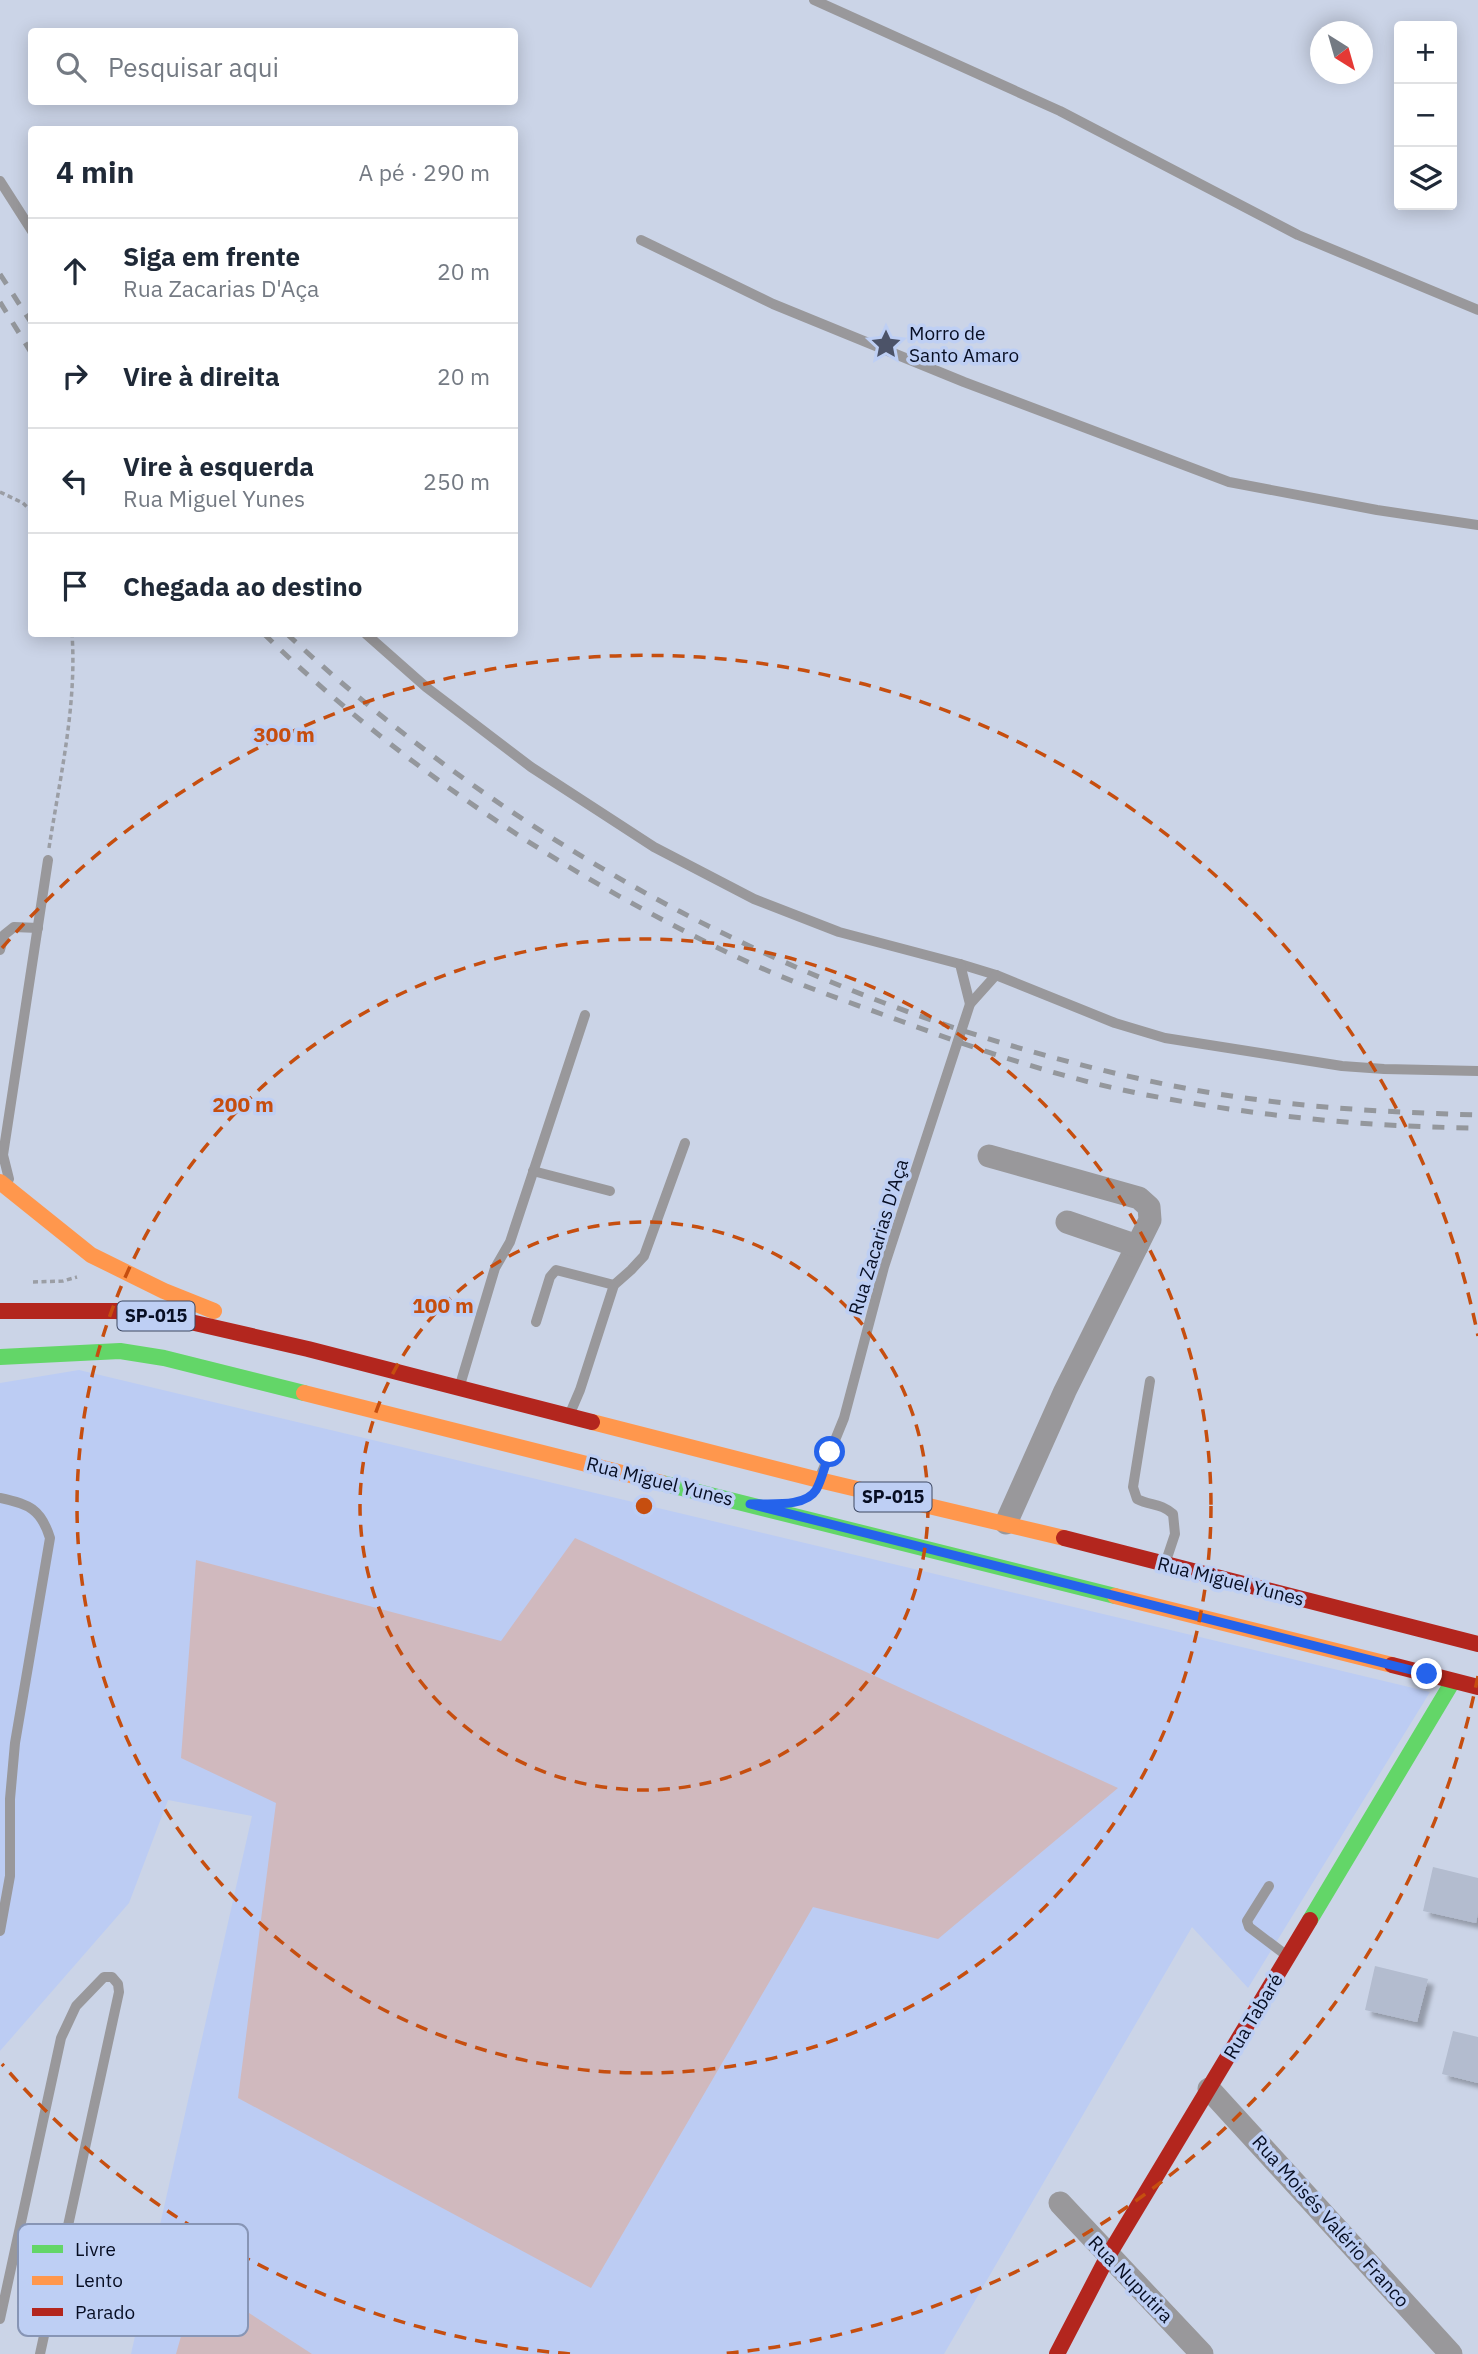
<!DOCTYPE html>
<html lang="pt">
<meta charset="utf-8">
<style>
body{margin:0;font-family:"IBM Plex Sans",sans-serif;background:#f6f6f7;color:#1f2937}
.controls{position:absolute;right:21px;top:21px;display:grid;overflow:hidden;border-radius:7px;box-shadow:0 4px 18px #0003}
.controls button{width:63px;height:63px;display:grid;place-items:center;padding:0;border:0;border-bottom:2px solid #e0e1e3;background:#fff;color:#1f2937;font:35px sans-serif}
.compass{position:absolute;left:1310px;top:21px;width:63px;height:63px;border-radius:50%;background:#fff;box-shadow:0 4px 18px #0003;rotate:143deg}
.stop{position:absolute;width:21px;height:21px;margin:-16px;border:5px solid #2563eb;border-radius:50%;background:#fff}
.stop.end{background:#2563eb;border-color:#fff;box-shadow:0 2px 7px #0008}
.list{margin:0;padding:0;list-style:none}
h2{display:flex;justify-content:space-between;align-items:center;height:91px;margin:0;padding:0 28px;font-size:30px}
h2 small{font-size:23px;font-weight:400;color:#747a83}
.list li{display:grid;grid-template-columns:46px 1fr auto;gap:21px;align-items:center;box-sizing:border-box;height:105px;padding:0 28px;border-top:2px solid #e0e1e3}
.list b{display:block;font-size:26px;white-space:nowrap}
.list p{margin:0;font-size:23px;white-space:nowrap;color:#747a83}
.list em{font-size:23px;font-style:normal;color:#747a83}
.icon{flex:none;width:38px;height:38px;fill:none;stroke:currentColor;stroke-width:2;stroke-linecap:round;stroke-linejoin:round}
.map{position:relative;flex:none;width:1478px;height:2354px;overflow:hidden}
.search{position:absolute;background:#fff;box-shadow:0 4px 18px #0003;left:28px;top:28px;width:490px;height:77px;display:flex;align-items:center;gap:18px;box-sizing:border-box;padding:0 24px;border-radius:7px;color:#747a83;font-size:26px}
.panel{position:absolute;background:#fff;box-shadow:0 4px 18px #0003;left:28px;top:126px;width:490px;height:511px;border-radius:7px}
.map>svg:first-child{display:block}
.built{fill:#bcccf3}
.green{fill:#d0b9be}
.building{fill:#b3bccf;filter:url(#shadow)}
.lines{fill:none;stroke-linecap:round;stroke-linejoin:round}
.path{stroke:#9b9ea5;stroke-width:3.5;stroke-dasharray:5 3.5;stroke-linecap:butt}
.lane{stroke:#99989b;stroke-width:10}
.street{stroke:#99989b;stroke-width:23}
.fast{stroke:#63d668;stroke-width:16}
.slow{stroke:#ff974d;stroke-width:16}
.jam{stroke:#b3261e;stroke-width:16}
.rail{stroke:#94979c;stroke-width:5;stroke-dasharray:12 12;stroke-linecap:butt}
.route{stroke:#2563eb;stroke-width:9}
.ring{fill:none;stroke:#c64e0f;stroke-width:3.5;stroke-dasharray:12 9}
.labels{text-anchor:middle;stroke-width:7;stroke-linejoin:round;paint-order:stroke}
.shield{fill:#becff4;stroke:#3e4862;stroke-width:2}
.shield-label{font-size:18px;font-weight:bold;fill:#070e23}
.poi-label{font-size:19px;fill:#070e23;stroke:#becff4;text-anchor:start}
.street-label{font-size:19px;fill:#070e23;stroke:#becff4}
.key{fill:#becff4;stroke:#8795b5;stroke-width:2}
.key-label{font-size:19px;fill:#070e23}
.centre{fill:#c64e0f;stroke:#becff4;stroke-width:3.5}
.ring-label{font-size:21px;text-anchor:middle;font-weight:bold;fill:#c64e0f;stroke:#becff4;stroke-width:7;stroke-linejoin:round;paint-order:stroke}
</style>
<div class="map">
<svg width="1478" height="2354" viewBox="0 0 1478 2354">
<defs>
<filter id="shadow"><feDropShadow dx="6" dy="6" stdDeviation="2" flood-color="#0004"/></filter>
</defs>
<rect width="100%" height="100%" fill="#cbd4e7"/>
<polygon class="built" points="79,1370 1430,1692 1248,1988 1192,1927 944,2354 131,2354 252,1816 168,1800 129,1903 0,2051 0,1383"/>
<g class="green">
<polygon points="575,1538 1118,1788 938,1939 813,1907 591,2288 238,2098 276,1803 181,1758 196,1560 501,1641"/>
<polygon points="197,2279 312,2354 176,2354"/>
</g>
<g class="building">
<polygon points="1433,1867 1478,1878 1478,1913 1476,1923 1423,1911"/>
<polygon points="1375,1966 1428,1979 1417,2022 1365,2010"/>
<polygon points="1453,2031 1478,2037 1478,2083 1442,2074"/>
</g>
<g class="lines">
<g class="path">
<polyline points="0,492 23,503 32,512"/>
<path d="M49,848c11,-71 28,-143 23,-214"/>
<polyline points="33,1282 63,1281 77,1277"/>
</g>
<g class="lane">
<polyline points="814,0 1060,111 1298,235 1478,310"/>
<polyline points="0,181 32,231"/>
<polyline points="641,240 773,304 964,382 1229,482 1377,510 1478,525"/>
<polyline points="366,634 426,687 531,767 654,847 754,899 839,932 960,964 996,975 1115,1023 1165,1038 1342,1066 1384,1069 1478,1071"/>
<polyline points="0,950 4,935 14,927 38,928"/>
<polyline points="960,964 970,1004"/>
<polyline points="533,1171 610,1191"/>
<polyline points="9,1179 3,1155 48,860"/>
<polyline points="536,1322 550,1277 556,1270 614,1285"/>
<path d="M1150,1381l-17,106 4,12c14,7 24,4 36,15l2,20 -8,24"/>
<polyline points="460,1385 495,1268 510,1242 585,1015"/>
<polyline points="571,1411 580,1390 614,1285 631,1270 644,1256 685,1143"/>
<polyline points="820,1477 844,1418 884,1267 970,1004 996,975"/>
<path d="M0,1498c29,6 41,11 50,40l-35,205 -5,56v77l-10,55"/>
<polyline points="1269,1886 1247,1921 1249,1927 1286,1955"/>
<polyline points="0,2319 61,2038 76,2006 104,1977 112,1977 118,1984 119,1992 40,2354"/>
</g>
<g class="street">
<polyline points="989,1156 1139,1198 1149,1207 1150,1220 1065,1391 1006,1523"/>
<polyline points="1067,1222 1137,1246"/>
<polyline points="1209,2089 1451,2354"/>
<polyline points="1060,2203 1202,2354"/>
</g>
<g class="fast">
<polyline points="0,1357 120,1351 164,1358 304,1393"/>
<polyline points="662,1483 1115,1596"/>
<polyline points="1310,1920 1453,1681"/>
</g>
<g class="slow">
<polyline points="0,1182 91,1255 164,1291 214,1311"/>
<polyline points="304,1393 662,1483"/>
<polyline points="592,1422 819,1480 1064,1538"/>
<polyline points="1115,1596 1392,1665"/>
</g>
<g class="jam">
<polyline points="0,1311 116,1311 173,1318 308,1349 592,1422"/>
<polyline points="1064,1538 1478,1644"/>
<polyline points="1392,1665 1478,1687"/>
<polyline points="1057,2354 1108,2256 1310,1920"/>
</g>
<g class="rail">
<polyline points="0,274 32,324"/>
<polyline points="0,302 32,354"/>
<path d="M264,634c135,131 300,241 471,322 52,25 108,44 163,64 86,32 174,62 265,78 103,19 210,29 315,30"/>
<path d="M287,634c246,229 553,384 882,451 102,21 206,27 309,30"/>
</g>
</g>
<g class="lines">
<path class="route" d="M830,1452c-5,12 -8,28 -14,38 -11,18 -47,13 -66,14l677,170"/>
</g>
<g class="ring">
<circle cx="644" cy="1506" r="284"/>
<circle cx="644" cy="1506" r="567"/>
<path d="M1478 1676A851 851 0 0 1 718 2354M570 2354A851 851 0 0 1 2 2064M2 948A851 851 0 0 1 1478 1336"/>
</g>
<defs>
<g id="sight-bare" transform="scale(2.415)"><path d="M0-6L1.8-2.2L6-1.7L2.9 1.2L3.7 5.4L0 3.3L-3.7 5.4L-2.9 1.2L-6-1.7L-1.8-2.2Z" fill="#4c5368" stroke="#becff4" stroke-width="2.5" paint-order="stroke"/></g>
</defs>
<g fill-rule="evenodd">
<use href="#sight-bare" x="886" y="344"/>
</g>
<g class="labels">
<g class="shield">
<rect x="117.5" y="1301.5" width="77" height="29" rx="5"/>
<rect x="854.5" y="1482.5" width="77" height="29" rx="5"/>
</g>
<g class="shield-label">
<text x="156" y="1322">SP-015</text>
<text x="893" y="1503">SP-015</text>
</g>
<g class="poi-label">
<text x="909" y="340">Morro de<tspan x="909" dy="22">Santo Amaro</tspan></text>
</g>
<g class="street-label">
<text transform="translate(878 1237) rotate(-73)" y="7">Rua Zacarias D'Aça</text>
<text transform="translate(660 1481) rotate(14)" y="7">Rua Miguel Yunes</text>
<text transform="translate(1231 1581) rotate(14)" y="7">Rua Miguel Yunes</text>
<text transform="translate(1253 2016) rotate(-59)" y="7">Rua Tabaré</text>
<text transform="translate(1331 2221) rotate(48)" y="7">Rua Moisés Valério Franco</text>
<text transform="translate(1131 2279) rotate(46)" y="7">Rua Nuputira</text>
</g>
</g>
<rect x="18" y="2224" width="230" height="112" rx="10" class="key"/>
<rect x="32" y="2245" width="31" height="8" fill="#63d668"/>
<rect x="32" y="2276" width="31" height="9" fill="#ff974d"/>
<rect x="32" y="2308" width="31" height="8" fill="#b3261e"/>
<g class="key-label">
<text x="75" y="2256">Livre</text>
<text x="75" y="2287">Lento</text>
<text x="75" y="2319">Parado</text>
</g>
<circle cx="644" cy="1506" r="10" class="centre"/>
<g class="ring-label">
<text x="284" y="742">300 m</text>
<text x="243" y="1112">200 m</text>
<text x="443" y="1313">100 m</text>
</g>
</svg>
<div class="controls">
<button>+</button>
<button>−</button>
<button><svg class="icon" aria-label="layers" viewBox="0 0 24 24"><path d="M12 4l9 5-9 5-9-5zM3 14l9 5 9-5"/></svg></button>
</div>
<svg class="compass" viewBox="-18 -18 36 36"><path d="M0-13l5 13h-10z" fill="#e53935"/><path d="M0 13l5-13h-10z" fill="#747a83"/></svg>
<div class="stop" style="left:830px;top:1452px"></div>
<div class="stop end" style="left:1427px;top:1674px"></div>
<div class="search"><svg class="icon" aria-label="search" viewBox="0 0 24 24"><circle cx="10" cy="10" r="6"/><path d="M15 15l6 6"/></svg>Pesquisar aqui</div>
<section class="panel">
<h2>4 min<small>A pé · 290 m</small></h2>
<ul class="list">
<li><svg class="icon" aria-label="ahead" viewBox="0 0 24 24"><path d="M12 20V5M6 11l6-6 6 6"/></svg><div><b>Siga em frente</b><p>Rua Zacarias D'Aça</p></div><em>20 m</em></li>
<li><svg class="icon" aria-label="right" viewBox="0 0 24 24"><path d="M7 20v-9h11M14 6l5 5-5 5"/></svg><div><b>Vire à direita</b></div><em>20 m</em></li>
<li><svg class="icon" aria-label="left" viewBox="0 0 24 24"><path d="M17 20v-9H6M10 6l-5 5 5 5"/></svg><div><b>Vire à esquerda</b><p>Rua Miguel Yunes</p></div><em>250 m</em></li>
<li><svg class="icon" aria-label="arrive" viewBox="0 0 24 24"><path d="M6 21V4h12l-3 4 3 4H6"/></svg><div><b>Chegada ao destino</b></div></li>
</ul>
</section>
</div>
